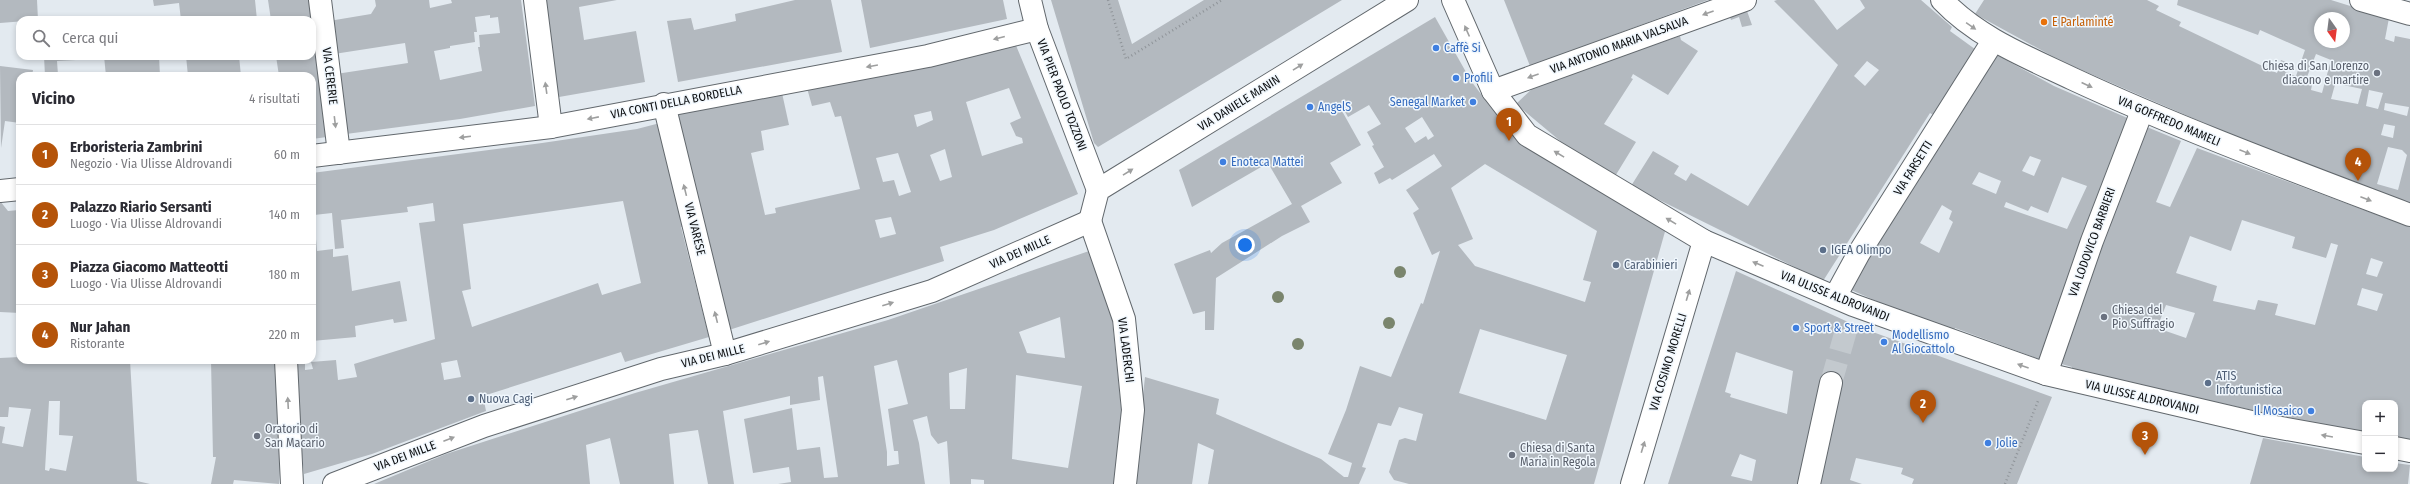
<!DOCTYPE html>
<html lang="it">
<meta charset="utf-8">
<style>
body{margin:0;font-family:"Fira Sans Condensed",sans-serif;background:#f2f2f3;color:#2b2b33}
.controls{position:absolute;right:12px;bottom:12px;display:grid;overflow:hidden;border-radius:8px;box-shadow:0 2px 6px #0003}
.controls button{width:36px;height:36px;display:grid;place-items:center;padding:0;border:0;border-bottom:1px solid #e1e1e2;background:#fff;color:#2b2b33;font:20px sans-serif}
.compass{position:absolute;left:2314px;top:12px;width:36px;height:36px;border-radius:50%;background:#fff;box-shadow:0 2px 6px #0003;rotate:166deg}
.you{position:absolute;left:1245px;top:245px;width:14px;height:14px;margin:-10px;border:3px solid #fff;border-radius:50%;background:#1a73e8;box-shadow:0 0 0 6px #1a73e833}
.badge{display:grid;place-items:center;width:26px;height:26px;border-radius:50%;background:#b45309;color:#fff;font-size:13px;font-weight:700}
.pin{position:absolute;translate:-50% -33px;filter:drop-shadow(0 1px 2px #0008)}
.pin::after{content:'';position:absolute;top:21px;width:14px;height:12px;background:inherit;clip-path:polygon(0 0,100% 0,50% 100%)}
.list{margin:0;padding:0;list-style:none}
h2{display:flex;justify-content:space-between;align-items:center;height:52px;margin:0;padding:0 16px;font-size:17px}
h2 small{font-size:13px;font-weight:400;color:#7c7c81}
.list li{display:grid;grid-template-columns:26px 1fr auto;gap:12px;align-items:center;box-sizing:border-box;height:60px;padding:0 16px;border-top:1px solid #e1e1e2}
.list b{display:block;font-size:15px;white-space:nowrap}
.list p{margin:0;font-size:13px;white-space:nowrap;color:#7c7c81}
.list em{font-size:13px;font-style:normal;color:#7c7c81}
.icon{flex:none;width:22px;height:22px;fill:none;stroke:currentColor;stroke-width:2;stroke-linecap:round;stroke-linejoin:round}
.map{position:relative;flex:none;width:2410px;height:484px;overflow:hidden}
.search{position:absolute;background:#fff;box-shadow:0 2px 6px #0003;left:16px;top:16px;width:300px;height:44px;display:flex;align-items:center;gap:10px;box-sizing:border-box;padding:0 14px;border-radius:12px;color:#7c7c81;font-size:15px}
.panel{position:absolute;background:#fff;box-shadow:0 2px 6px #0003;left:16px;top:72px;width:300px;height:292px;border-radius:12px}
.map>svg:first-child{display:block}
.building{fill:#b3b9bf;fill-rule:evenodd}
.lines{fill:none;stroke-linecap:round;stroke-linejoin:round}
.minor-tunnel{stroke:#c3c9ce;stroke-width:22;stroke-dasharray:22 11;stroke-linecap:butt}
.minor-casing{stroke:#62686d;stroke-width:24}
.path{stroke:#8f9499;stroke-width:2.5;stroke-dasharray:1 3;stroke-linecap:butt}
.minor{stroke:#fff;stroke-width:22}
.tree{fill:#7a856d}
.oneway{fill:#9e9f9f}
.food-dot{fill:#e8710a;stroke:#f0f7fd;stroke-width:1.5}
.shop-dot{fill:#3f7fe0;stroke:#f0f7fd;stroke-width:1.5}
.worship-dot{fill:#6b7280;stroke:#f0f7fd;stroke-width:1.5}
.service-dot{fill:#5c6f8a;stroke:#f0f7fd;stroke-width:1.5}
.labels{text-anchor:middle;stroke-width:3;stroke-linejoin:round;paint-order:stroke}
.food-label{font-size:12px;fill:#c56008;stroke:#f0f7fd;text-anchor:start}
.street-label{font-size:12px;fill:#0c0e10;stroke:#f0f7fd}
.shop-label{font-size:12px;fill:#366cbe;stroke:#f0f7fd;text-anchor:start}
.worship-label{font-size:12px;fill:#5b616d;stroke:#f0f7fd;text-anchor:start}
.service-label{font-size:12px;fill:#4e5e75;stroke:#f0f7fd;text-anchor:start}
</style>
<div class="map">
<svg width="2410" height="484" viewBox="0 0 2410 484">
<rect width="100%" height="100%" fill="#e3eaf0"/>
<g class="building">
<polygon points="0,0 37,0 38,20 0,23"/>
<polygon points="153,0 255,0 257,20 181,20 179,3 154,6"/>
<polygon points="268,0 310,0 312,20 271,20"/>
<path d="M375,0h54l1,8 22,-5 -1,-3h70l14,106 -75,13 -114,15 -10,-60 72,-11 -3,-20 -71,11 -5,-33 42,-7 5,-8zM490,15v3l8,-1 2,16 -21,2 1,12h-2l4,24 -42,9 -6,-29 16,-3v-2l25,-4 -1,-10h3l-2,-15z"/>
<polygon points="543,0 617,0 579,7 584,40 636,31 645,82 559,97"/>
<polygon points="795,0 831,0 842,52 678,82 667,21 691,18 694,30 736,21 735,14"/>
<polygon points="861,0 1003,0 1007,19 870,48"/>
<polygon points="1051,0 1118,0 1132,44 1204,0 1342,0 1098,147 1094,143"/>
<polygon points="1504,0 1708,0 1530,66"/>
<path d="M1777,0h37l23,30 28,-22 -5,-8h61l31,27 -2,4 29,21 -41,66 -8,-5 -107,168 -192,-95 22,-35 26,15 -5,8 12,7 5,-8 57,33 90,-141 -64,-64zM1867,61l12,9 -14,16 -11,-10z"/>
<path d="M1984,0h163l12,6 -3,4 25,12 -2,4 98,47 4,-13 7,3 -3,9 11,4 9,-26 -45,-20 -2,5 -81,-30 1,-5h153l58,18 -4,21 9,3 1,-6 15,3v167l-132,-51 -215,-93 -88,-48zM2320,18h24v24h-24zM2316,54l15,6 -9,33 -11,-3 1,-5 -7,-3zM2336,81l7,4 19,4 -4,15 -27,-5zM2369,90l14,3 -5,16 -12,-3zM2385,103l24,4 -2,9 -23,-6zM2384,124l11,2 -2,12 -12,-3zM2388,147l14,3 5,5 -9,35 -21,-6z"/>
<polygon points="1747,11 1752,25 1742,27 1739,17 1731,20 1730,17"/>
<path d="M1435,17l36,64 46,60 149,87 -72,256h-185l-15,-4 -5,-8 10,-32 6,-2 11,3 7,-27 -24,-7 -8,19 -13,-3 -16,44 4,1 -7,16h-151l6,-34 -16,-7 -6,41h-59l12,-107 74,22 -3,15 105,45 23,18h4l4,-14 -24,-9 18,-44 14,-44 31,11 30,-74 2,1 17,-53 -8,4 -19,-42 6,-4 -13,-19 36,-24 -8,-12 -42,26 -2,-2 -11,6 -5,-11 10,-6 -12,-21 2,-1 -7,-13 14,-8 -12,-19 -21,12 -4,-7 -2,1 19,34 -31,18 12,20 -41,23 9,16 -28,14 -66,42 -2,52h-9v-19l-12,3 -19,-50 36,-14 1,3 11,-10 70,-39 -24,-41 -76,44 -13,-37zM1422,117l12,19 -6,4 -2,-4 -11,7 -10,-15zM1485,164l112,67 -14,49 8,2 -6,20 -110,-36 -17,-21 15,-6 -22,-51zM1480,329l87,26 -21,65 -87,-27z"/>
<polygon points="71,18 71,20 57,20 57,19"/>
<polygon points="312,25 327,137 312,139 312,76 279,76 276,56 312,56"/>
<polygon points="1680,36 1681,40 1698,51 1668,95 1633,74 1631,78 1633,79 1604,124 1636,142 1614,178 1577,155 1516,104 1535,86"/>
<path d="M1015,43l63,151 -84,36 -54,17 4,14 -215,69 -52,-218 105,-19 7,32 -28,6 3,19 -13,3 14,62 11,-2 -1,-5 85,-19 -19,-73 -6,1 -5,-15 -18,4 -5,-18zM1009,88l12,30 -11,5 6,13 6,2 1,5 -41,13 -16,-54zM931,111l2,9 -16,7 -3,-12zM945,149l7,28 -12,4 -10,-26zM898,153l13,39 -12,4 -5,-16 -11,2 -7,-24zM891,217l5,17 -16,4 -5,-18z"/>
<path d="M1995,54l59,32 78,34 -88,241 -89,-33 -1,3 -37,-12 -68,-30zM2030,156l11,4 -7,16 -12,-5zM1979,172l22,9 -5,13 -24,-10zM2062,177l25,9 -20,43 -63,-22 2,-5 22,9 3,-5 17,7zM1942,205l10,6 -3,8 4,3 -14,31 -19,-10z"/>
<polygon points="44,56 76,56 76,60 57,61 58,75 45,76"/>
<polygon points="104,56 159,56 160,76 106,76"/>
<polygon points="186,56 239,56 241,76 188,76"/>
<polygon points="0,66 33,70 32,76 20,76 20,123 5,121 1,148"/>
<path d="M660,123l26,103 -5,1 28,110 -84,25 -4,-10 -138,44 3,15 -114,43 -68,20 -12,-114h13v10l8,-1 -2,-7 25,-2 2,20 19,-3 -3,-13 81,-25 -16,-116 16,-2 -2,-18 -26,4 1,5 -67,8 3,28 -9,1 -3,-36 -18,2 3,36 16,-2v8l15,-2 4,36 48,-10 7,40 -13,2 -1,-4 -38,7 1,11 -44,4v-168l230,-30 95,-14zM623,201l18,82 -39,12 -4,-12 -126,44 -10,-36 9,-2 -8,-65zM457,360l4,17 -17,3 -3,-17z"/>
<path d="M2142,125l39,16 -25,61 14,5 27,-59 213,79v218l-15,-4v-38h-30v32l-293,-65v-3l-14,-4zM2242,220l53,17 -3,11 34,10 5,-15 7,2 -23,80 -40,-10 3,-11 -20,-4 -3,10 -42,-9 4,-15 -41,-13 14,-37 41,15zM2371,258l12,4 -6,15 -11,-3zM2362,288l21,6 -6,17 -20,-6zM2166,305l29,8 -9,25 -29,-10z"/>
<polygon points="0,201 8,211 19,210 16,236 20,237 20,313 0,312"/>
<path d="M1092,250l18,49 12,118 -7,67h-131v-4l-13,-1v5h-21l-3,-43 -9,3 -7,-9 -4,-19 -14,4 6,23 6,41h-147l13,-2 -2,-15 -36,6 -9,-54 48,-11 5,42 23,-3 4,31 14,-1 -15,-101 -5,1 2,23 -30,5v-9l-67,15 11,73h-26l-10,-54 -29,4 5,50h-54l-10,-46 -24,7 4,39h-216l72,-30 189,-61 253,-73zM1060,317l5,41 -38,-5 -8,-21zM897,360l11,44 -20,5 6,42h4l1,13 -12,2v-14l-13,-86zM967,368l-2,41h-15l-1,-36zM1016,375l66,11 -14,82 -56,-9z"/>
<path d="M1736,271l123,56 193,70 -35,87h-105l2,-5 -13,-5 2,-6 -47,-10 -6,22 12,4h-194zM1736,352l57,19 -6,43 -57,-17 1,-3 -6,-2zM1740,454l16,6 -4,21 -21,-5z"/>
<path d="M20,357v3h110l7,121 13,3h-150v-58l5,1 -3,16 21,4 8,-38 -22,-2 -1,10h-8v-59zM49,401h11l-1,34 14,1 -7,35 -16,-3 -1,3 -4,-1z"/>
<polygon points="211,360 277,360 282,431 279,484 234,480 233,484 211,484 216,457 213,457"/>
<polygon points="2263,438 2365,457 2365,469 2395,469 2395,463 2410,465 2408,484 2250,484"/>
</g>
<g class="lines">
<polyline class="minor-tunnel" points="1831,383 1849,320"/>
<g class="minor-casing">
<g id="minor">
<polyline points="320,0 339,153"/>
<polyline points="535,0 551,127"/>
<polyline points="1030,0 1037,29 1098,190"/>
<polyline points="1453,0 1493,91 1527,135 1704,241 1853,305 2046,374 2264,425 2365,443"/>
<path d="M1942,0c36,38 85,57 131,79 110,51 224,93 337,136"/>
<polyline points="2361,0 2410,14"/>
<polyline points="1493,91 1745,0"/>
<polyline points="664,104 725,354"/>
<polyline points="312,156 551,127 928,56 1037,29"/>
<polyline points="0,191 20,189"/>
<polyline points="1090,221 1098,190 1407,0"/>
<polyline points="1090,221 1124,319 1133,410 1125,484"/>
<polyline points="1835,297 1859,253 1993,41"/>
<polyline points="286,360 292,484"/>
<polyline points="2046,374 2092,241 2142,111"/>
<polyline points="2395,448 2410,451"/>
<polyline points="334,484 484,426 661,369 725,354 932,291 1090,221"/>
<polyline points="1632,484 1704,241"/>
<polyline points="1809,484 1831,383"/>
</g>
</g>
<g class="path">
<polyline points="1108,0 1126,59 1222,0"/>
<polyline points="2005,484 2038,401"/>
</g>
<use href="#minor" class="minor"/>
</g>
<g class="tree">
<circle cx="1400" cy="272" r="6"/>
<circle cx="1278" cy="297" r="6"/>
<circle cx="1389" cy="323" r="6"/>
<circle cx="1298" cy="344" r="6"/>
</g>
<defs><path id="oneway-solid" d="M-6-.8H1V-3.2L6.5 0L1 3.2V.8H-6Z"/></defs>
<g class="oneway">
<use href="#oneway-solid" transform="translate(1708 13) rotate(160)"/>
<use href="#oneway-solid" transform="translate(1971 26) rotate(35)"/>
<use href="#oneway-solid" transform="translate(1467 31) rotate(-114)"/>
<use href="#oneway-solid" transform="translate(999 38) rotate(166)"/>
<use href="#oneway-solid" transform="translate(872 66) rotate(170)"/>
<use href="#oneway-solid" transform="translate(1298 67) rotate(-32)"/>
<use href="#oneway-solid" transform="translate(1533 76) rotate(160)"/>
<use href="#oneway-solid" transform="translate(2087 85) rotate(25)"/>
<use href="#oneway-solid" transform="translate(546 88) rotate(-98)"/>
<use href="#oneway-solid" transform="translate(593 118) rotate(169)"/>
<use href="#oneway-solid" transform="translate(335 122) rotate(83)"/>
<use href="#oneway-solid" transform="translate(465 137) rotate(173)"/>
<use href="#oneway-solid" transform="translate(2245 152) rotate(22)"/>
<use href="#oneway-solid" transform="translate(1559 154) rotate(-149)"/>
<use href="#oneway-solid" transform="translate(1128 172) rotate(-32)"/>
<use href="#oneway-solid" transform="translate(685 190) rotate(-104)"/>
<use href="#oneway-solid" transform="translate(2366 199) rotate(21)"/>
<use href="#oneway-solid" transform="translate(1671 221) rotate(-149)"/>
<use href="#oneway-solid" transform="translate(1758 264) rotate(-157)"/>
<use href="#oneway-solid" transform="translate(1688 295) rotate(-73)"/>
<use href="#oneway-solid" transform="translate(888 304) rotate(-17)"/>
<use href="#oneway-solid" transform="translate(716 317) rotate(-104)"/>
<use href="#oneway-solid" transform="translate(764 343) rotate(-17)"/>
<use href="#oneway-solid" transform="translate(2023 366) rotate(-160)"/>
<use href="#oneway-solid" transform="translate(572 398) rotate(-18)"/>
<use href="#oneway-solid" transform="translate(288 403) rotate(-93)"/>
<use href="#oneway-solid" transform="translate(2327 436) rotate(-170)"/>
<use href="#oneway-solid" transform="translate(449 439) rotate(-21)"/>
<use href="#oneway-solid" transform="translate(1643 447) rotate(-73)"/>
</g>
<circle class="food-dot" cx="2044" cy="22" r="4"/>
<g class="shop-dot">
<circle cx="1436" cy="48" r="4"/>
<circle cx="1456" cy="78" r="4"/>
<circle cx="1473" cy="102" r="4"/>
<circle cx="1310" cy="107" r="4"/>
<circle cx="1223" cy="162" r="4"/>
<circle cx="1796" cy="328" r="4"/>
<circle cx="1884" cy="342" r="4"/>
<circle cx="2311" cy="411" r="4"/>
<circle cx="1988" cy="443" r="4"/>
</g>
<g class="worship-dot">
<circle cx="2377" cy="73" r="4"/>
<circle cx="2104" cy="317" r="4"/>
<circle cx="257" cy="436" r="4"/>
<circle cx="1512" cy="455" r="4"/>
</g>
<g class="service-dot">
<circle cx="1823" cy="250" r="4"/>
<circle cx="1616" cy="265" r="4"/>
<circle cx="2208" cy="383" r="4"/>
<circle cx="471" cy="399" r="4"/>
</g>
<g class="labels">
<g class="food-label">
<text x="2052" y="26">E Parlaminté</text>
</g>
<g class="street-label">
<text transform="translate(1619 45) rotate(-20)" y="4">VIA ANTONIO MARIA VALSALVA</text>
<text transform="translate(330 76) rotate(83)" y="4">VIA CERERIE</text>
<text transform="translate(1062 95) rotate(69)" y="4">VIA PIER PAOLO TOZZONI</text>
<text transform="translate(676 102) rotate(-11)" y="4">VIA CONTI DELLA BORDELLA</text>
<text transform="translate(1239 103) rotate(-32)" y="4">VIA DANIELE MANIN</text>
<text transform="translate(2169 121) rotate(23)" y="4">VIA GOFFREDO MAMELI</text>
<text transform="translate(1913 168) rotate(-58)" y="4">VIA FARSETTI</text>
<text transform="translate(695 229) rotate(76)" y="4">VIA VARESE</text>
<text transform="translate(2092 242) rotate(-70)" y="4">VIA LODOVICO BARBIERI</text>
<text transform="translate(1020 252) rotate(-24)" y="4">VIA DEI MILLE</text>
<text transform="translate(1835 296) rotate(22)" y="4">VIA ULISSE ALDROVANDI</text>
<text transform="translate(1126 350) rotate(83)" y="4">VIA LADERCHI</text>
<text transform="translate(713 356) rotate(-14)" y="4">VIA DEI MILLE</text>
<text transform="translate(1668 362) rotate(-73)" y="4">VIA COSIMO MORELLI</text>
<text transform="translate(2142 397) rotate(13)" y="4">VIA ULISSE ALDROVANDI</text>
<text transform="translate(405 456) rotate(-21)" y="4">VIA DEI MILLE</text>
</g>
<g class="shop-label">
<text x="1444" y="52">Caffè Si</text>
<text x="1464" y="82">Profili</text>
<text x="1465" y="106" text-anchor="end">Senegal Market</text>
<text x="1318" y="111">AngelS</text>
<text x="1231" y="166">Enoteca Mattei</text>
<text x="1804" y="332">Sport &amp; Street</text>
<text x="1892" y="339">Modellismo<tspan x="1892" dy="14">Al Giocattolo</tspan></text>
<text x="2303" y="415" text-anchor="end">Il Mosaico</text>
<text x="1996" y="447">Jolie</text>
</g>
<g class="worship-label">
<text x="2369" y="70" text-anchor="end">Chiesa di San Lorenzo<tspan x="2369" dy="14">diacono e martire</tspan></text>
<text x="2112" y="314">Chiesa del<tspan x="2112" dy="14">Pio Suffragio</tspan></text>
<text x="265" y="433">Oratorio di<tspan x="265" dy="14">San Macario</tspan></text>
<text x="1520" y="452">Chiesa di Santa<tspan x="1520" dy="14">Maria in Regola</tspan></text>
</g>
<g class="service-label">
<text x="1831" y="254">IGEA Olimpo</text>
<text x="1624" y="269">Carabinieri</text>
<text x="2216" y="380">ATIS<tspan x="2216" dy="14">Infortunistica</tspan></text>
<text x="479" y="403">Nuova Cagi</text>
</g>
</g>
</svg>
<div class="controls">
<button>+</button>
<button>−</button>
</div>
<svg class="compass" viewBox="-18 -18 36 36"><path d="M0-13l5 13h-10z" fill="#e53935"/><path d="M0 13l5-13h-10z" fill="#7c7c81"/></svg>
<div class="you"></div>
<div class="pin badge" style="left:1509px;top:141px">1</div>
<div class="pin badge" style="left:1923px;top:423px">2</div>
<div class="pin badge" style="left:2145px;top:455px">3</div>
<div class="pin badge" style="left:2358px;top:181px">4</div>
<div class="search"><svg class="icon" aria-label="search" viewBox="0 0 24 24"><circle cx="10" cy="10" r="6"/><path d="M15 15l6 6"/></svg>Cerca qui</div>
<section class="panel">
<h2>Vicino<small>4 risultati</small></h2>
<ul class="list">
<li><span class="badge">1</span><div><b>Erboristeria Zambrini</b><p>Negozio · Via Ulisse Aldrovandi</p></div><em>60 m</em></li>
<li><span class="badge">2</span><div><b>Palazzo Riario Sersanti</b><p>Luogo · Via Ulisse Aldrovandi</p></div><em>140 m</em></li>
<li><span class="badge">3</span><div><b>Piazza Giacomo Matteotti</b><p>Luogo · Via Ulisse Aldrovandi</p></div><em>180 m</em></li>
<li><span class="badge">4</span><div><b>Nur Jahan</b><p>Ristorante</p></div><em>220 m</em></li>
</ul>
</section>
</div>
